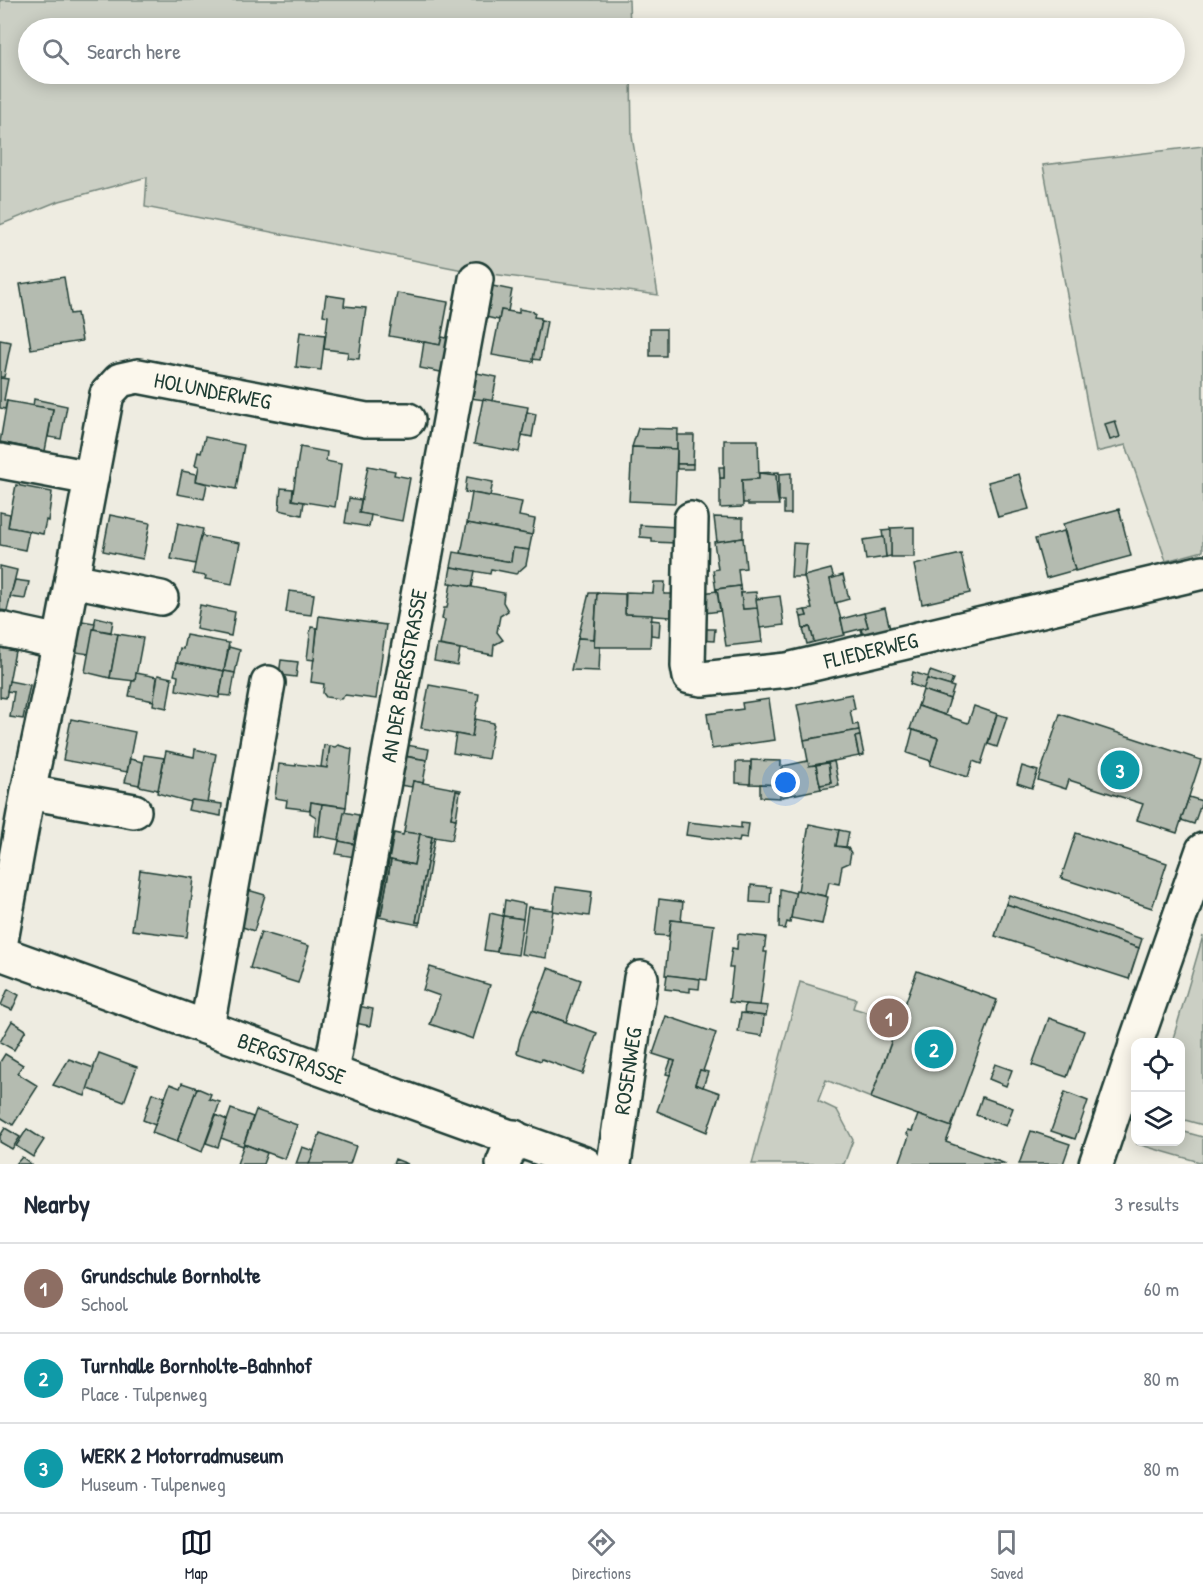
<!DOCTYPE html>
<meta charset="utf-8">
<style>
body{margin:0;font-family:"Patrick Hand",sans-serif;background:#f6f6f7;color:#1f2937}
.controls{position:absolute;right:18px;bottom:18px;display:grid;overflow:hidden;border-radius:12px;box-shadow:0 3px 15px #0003}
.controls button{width:54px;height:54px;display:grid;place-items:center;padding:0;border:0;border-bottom:2px solid #e0e1e3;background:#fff;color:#1f2937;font:30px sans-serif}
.you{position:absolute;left:786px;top:783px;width:21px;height:21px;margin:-15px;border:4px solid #fff;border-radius:50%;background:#1a73e8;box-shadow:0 0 0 9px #1a73e833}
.badge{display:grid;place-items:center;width:39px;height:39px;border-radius:50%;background:#111827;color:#fff;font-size:20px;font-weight:700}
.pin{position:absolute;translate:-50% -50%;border:3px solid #fff;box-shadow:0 2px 6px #0006}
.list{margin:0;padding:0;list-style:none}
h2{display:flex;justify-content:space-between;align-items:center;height:78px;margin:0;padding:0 24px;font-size:26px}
h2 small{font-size:20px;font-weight:400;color:#747a83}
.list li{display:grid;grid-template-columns:39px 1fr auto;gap:18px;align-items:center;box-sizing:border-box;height:90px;padding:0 24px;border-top:2px solid #e0e1e3}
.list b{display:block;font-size:22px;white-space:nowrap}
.list p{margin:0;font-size:20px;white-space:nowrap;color:#747a83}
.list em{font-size:20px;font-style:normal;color:#747a83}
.icon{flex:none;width:33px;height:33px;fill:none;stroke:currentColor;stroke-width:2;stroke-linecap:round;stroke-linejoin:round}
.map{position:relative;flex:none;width:1203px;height:1164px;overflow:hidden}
.search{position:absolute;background:#fff;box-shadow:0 3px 15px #0003;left:18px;right:18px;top:18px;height:66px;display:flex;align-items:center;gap:15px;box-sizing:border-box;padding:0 21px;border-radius:33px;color:#747a83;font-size:22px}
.sheet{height:348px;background:#fff}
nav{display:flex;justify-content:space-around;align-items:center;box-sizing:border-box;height:84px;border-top:2px solid #e0e1e3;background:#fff;font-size:16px;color:#747a83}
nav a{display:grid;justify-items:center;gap:3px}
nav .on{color:#111827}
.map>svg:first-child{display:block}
.green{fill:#cbcfc4;stroke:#75867c;stroke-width:1.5}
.building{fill:#b4bbb0;stroke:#1f3d34;stroke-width:1.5}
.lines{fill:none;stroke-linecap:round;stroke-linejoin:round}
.minor-casing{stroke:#1f3d34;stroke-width:38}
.minor{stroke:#fbf7ec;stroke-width:33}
.labels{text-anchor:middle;stroke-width:5;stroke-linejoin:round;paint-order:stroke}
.street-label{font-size:22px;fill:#1f3d34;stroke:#fbf7ec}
</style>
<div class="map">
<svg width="1203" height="1164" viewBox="0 0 1203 1164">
<rect width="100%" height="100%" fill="#eeece1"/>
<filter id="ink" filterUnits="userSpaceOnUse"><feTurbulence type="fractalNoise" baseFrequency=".0167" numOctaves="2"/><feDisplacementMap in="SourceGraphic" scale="12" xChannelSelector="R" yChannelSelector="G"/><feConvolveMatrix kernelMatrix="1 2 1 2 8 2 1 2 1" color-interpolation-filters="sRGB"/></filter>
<g filter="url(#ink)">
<g class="green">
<polygon points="0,0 629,0 630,28 28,28 28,74 631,74 632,136 658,295 468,271 145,207 147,177 56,202 0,225"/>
<polygon points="1203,146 1203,551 1166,561 1126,445 1096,452 1043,165"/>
<polygon points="1203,936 1203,1125 1181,1119 1180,1042 1172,1042"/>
<polygon points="800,982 856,999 853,1008 898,1022 871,1098 826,1080 818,1101 837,1110 853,1140 844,1164 752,1164"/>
<polygon points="1181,1131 1203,1137 1203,1163 1137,1144 1137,1142 1180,1142"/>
</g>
<g class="building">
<polygon points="64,277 70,314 77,313 82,341 31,349 20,284"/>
<polygon points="483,284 512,290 508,311 501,310 499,320 477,315"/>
<polygon points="397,293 448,302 440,345 389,336"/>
<polygon points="326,295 345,298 344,306 366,308 359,359 347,358 348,352 324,349 328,316 323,315"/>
<polygon points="519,309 535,312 534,317 541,318 533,362 492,355 501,310 519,313"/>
<polygon points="541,320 547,321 540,360 533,359"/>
<rect x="650" y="329" width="16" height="27"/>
<polygon points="300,332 325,335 321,370 296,367"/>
<polygon points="442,337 452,339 446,373 420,368 424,342 440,345"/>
<polygon points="0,340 11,342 4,377 0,377"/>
<polygon points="467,371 497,377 492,401 463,397"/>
<polygon points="0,378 8,379 4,400 7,401 5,409 0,408"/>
<polygon points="34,399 67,406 61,439 48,437 53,409 33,406"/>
<polygon points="483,399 528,407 519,452 474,444"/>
<polygon points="7,401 53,409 45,451 0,442"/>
<polygon points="527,412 536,414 532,437 522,435"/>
<polygon points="1115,421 1120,437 1110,440 1105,424"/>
<polygon points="638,428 678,429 677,449 632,447"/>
<polygon points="677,435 694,435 693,464 677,464"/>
<polygon points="205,437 244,445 236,489 196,481 199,466 195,465 198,452 201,453"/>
<polygon points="724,440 758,440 759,479 742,480 743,507 720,508 720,478 724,478"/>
<polygon points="300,447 327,452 326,461 341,464 335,507 292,500"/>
<polygon points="632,447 677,449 675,503 629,501"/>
<rect x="677" y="464" width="16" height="5"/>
<polygon points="368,466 395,471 394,475 410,478 402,521 359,513"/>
<polygon points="719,467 724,467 724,478 720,478"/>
<polygon points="182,471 197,474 196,481 207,484 204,499 177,494"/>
<polygon points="779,472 779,502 777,502 776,475 760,475 758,473"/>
<polygon points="759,473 776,475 777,494 779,505 748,505 748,503 743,503 742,480 759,479"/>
<polygon points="791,473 791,514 784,514 784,501 779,501 779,474"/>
<polygon points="1019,474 1029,509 998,517 988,482"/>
<polygon points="467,477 493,482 490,496 465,492"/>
<polygon points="16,485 52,492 48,521 46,520 43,534 8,527"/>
<polygon points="281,488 293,489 292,500 304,502 302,515 279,510"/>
<polygon points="472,493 522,502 519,516 535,519 532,535 467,523"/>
<polygon points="349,498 361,500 359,513 371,515 369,527 345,523"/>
<polygon points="1119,509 1131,556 1075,571 1063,524"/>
<polygon points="0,512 10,514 8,527 29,531 25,550 0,545"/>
<polygon points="110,515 150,523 143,559 103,551"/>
<polygon points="714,517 743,518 743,538 717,542"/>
<polygon points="178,523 203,529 196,564 171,559"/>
<polygon points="467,523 532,535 529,550 513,548 511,562 461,553"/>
<polygon points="640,525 677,527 676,543 652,542 652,538 640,537"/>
<polygon points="914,527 914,557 891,557 890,528"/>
<polygon points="891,530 891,556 886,557 882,531"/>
<polygon points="1064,531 1075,570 1046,578 1035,539"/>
<polygon points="201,536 240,543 232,584 205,579 206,576 193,574"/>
<polygon points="884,537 886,557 866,560 863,540"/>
<polygon points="743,538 746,568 738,569 740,586 717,589 716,591 713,570 718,569 714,542"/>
<polygon points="793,543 807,544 804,577 791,577"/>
<polygon points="513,548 529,550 526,565 516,574 491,569 490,574 451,567 454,552 511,562"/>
<polygon points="961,554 970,593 922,604 914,565"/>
<polygon points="0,566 17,570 7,611 0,610"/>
<polygon points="451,567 475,571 472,587 448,583"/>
<polygon points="831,569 834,578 830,579 845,635 814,642 810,627 803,629 801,617 807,616 805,610 812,609 804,576"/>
<polygon points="843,575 849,599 835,603 830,579"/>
<polygon points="15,580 29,582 25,599 10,597"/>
<polygon points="654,582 665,582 664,594 672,594 671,617 625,614 626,592 653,593"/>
<polygon points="451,583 504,593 503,602 508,611 500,616 497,632 503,640 494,645 493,655 440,645 445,620 442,619 444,608 447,608"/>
<polygon points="740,586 743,609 758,608 762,642 726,646 717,589"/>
<polygon points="289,591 314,594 311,615 286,612"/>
<polygon points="717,591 720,611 705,613 702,593"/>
<polygon points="756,592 758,608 743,609 741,593"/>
<polygon points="589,593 597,593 594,639 578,638"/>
<polygon points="597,593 625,594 625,614 652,615 650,647 594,647"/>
<polygon points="780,596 784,625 760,628 756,599"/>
<polygon points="200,605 235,612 231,636 196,629"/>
<polygon points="885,608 890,629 863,636 861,629 868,627 864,613"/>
<polygon points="805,610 807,616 801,617 799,611"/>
<polygon points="864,613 868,627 844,633 841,619"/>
<polygon points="319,616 386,625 376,699 345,695 341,699 326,697 323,693 324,684 311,682"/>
<polygon points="96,617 113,621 111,632 93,629"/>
<polygon points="651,620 660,621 659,636 651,635"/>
<polygon points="82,621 95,623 89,654 76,652"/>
<polygon points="311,627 317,628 314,660 307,659"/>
<polygon points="810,627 814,642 807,644 803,629"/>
<polygon points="93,629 118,634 110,678 85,672"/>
<polygon points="699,629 715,629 714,641 698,640"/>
<polygon points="118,634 143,638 135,681 110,678"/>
<polygon points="186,635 229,643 224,671 177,662 180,648 183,649"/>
<polygon points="578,638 594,639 594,647 600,647 599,671 571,670"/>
<polygon points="437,645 460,649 457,665 434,661"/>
<polygon points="229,647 240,650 235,673 224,671"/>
<polygon points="0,648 15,651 6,698 0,697"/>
<polygon points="281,660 298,662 296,677 279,675"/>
<polygon points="177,662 224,671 219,698 176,690 178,676 174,675"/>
<polygon points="224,671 235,673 231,696 220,695"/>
<polygon points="930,671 953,679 950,686 927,679"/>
<polygon points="913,672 928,677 924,689 910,684"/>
<polygon points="136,673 157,677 154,701 129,696 132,681 135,681"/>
<polygon points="158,675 172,678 167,708 153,705"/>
<polygon points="927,679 954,687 950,699 923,690"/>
<polygon points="9,681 30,685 23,719 10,717 14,692 7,691"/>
<polygon points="429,685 479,694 472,737 421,728"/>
<polygon points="923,690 950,699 945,715 918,706"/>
<polygon points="852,694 855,709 850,710 853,725 858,724 859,730 804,740 797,705"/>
<polygon points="769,699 775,740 712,749 707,714 743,709 742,703"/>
<polygon points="918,706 968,723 974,706 997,714 981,764 973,761 968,777 930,765 938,738 910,729"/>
<polygon points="997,714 1007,717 997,747 988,744"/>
<polygon points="1060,714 1201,760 1177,833 1137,820 1143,804 1069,780 1066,789 1038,780"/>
<polygon points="71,719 135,732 127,772 63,760"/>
<polygon points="475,719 494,723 488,759 453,753 456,734 472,737"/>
<polygon points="859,730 860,736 855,737 859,756 809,766 804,740"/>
<polygon points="913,730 938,738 931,761 907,753"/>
<polygon points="860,736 864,755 859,756 855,737"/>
<polygon points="401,744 429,749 427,760 400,755"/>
<polygon points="324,745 330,746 327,768 321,767"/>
<polygon points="338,745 352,749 346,807 311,802 310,810 286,807 287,800 275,798 279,764 296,766 296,764 327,768 330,746 335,747"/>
<polygon points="195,749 216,754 207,803 192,800 190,802 157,793 166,751 194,757"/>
<polygon points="144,755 164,758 158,790 139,786"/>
<polygon points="397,755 427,760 423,783 413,781 412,787 393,784"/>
<polygon points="130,759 143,762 139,785 125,782"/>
<polygon points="751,760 781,761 780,785 750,784"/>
<polygon points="808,761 809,766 816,765 821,789 782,797 783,766"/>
<polygon points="834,761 839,786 821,789 820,785 831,783 828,763"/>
<polygon points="736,762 751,762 750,784 736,783"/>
<polygon points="828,763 831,783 820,785 816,765"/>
<polygon points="1022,766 1038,771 1032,788 1017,783"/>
<polygon points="413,781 461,790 461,792 456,791 451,818 456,819 452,840 404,832"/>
<polygon points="760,784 780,785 780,798 760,797"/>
<polygon points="456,791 460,792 456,819 451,818"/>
<polygon points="1189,797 1202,801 1194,824 1181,820"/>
<polygon points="192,800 222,804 221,816 188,810 190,802"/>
<polygon points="311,802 322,804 318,836 314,836 316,817 310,813"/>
<polygon points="322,804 346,807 339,840 318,836"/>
<polygon points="344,812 368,817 363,846 339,841"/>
<polygon points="688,822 741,828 741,823 749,824 747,838 740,837 739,842 686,835"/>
<polygon points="809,824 839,830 836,846 848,848 851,853 849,863 842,866 839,884 829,882 826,896 798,891"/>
<polygon points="839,830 849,832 846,847 836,846"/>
<polygon points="404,832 420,834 414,865 389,860 394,833 403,835"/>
<polygon points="1076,833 1167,863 1152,908 1061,878"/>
<polygon points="420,834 432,837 416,922 420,922 419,925 378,917 379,915 381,915 391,860 414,865"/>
<polygon points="432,837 435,837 420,922 416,922"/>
<polygon points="339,841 363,846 361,858 336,854"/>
<polygon points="389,860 391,860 381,915 379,915"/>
<polygon points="140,870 194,878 187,937 132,930"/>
<polygon points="751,885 771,887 770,903 750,902"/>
<polygon points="556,887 592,892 589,916 553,911"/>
<polygon points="780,889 796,893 790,923 787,922 785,929 779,928"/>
<polygon points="248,890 265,895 254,931 237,925"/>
<polygon points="796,890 828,897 822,924 791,918"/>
<polygon points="1009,895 1142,939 1139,948 1006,904"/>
<polygon points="659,899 683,902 681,921 671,920 669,936 655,935"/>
<polygon points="505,900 525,904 523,919 503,916"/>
<polygon points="1006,904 1139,948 1129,979 995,936"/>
<polygon points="528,907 553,910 546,958 521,954"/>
<polygon points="490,913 503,916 497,952 484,950"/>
<polygon points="503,916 523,919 518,955 497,952"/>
<polygon points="671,920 714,925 707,980 665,975"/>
<polygon points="261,932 309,946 298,983 250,968"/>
<polygon points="738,934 766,937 764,952 767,952 760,1006 729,1002 733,968 729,968 732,948 737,949"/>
<polygon points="430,967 490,985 473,1039 430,1024 440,996 423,990"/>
<polygon points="548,968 581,980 566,1022 533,1010"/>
<polygon points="917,971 997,1000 951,1127 871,1098"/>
<polygon points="667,975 700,979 699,989 690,988 690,992 665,989"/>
<polygon points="8,989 19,995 12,1010 1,1005"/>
<polygon points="745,1004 768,1006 766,1016 744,1014"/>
<polygon points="358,1006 373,1009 370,1026 355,1023"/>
<polygon points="532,1010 597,1033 583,1074 542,1059 541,1061 517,1053 520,1039"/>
<polygon points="741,1013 764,1016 762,1036 738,1032"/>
<polygon points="666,1016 716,1033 703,1071 700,1070 695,1084 720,1093 707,1132 657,1111 675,1061 653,1054"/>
<polygon points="1049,1018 1084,1031 1067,1077 1032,1065"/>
<polygon points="12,1021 26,1030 14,1050 0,1042"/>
<polygon points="99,1053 137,1067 124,1102 86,1088"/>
<polygon points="5,1054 23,1065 17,1073 38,1086 13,1125 0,1117 0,1062"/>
<polygon points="69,1059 94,1068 85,1096 53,1085"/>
<polygon points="671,1060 675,1061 670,1075 666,1074"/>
<polygon points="995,1064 1012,1070 1006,1086 989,1079"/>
<polygon points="700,1070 708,1072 703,1087 695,1084"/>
<polygon points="182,1083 197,1088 177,1142 152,1133 170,1084 180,1088"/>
<polygon points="197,1088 211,1094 209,1099 220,1102 202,1152 177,1142"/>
<polygon points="1065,1092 1088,1101 1075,1139 1051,1131"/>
<polygon points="152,1093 165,1097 155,1125 143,1120"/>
<polygon points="982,1097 1013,1108 1006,1126 976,1115"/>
<polygon points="231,1109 253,1117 243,1146 221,1138"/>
<polygon points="256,1110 297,1125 285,1159 244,1144"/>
<polygon points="216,1115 227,1120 218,1147 206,1143"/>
<polygon points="918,1115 952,1127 946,1142 1006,1164 899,1164 909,1136 907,1134 908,1130 912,1131"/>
<polygon points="5,1128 20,1137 12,1149 0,1142 0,1136"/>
<polygon points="27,1129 44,1140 33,1157 16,1146"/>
<polygon points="1031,1131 1070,1144 1063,1164 1019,1164"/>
<polygon points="320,1133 356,1146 350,1164 309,1164"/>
<polygon points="244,1144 267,1153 263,1164 237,1164"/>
<polygon points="302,1147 314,1151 309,1164 296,1164"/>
<polygon points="22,1157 31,1164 16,1164"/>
<polygon points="395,1159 408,1164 393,1164"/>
</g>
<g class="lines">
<g class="minor-casing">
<g id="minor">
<polyline points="0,461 91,478"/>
<path id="s1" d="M691,519l-3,147 2,11 12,2 85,-9 416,-98"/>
<polyline points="72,580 161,598"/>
<polyline points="0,629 60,642"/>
<polyline points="28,792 134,811"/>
<path id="s2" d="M0,946l28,-154 32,-150 47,-248 13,-14 18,-4 228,44h42"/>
<path id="s3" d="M0,953l585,211"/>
<polyline points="207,1027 268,683"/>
<polyline points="1136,1042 1203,850"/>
<path id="s4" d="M331,1071l145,-792"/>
<polyline points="503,1164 514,1137"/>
<path id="s5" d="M614,1164l27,-186"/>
<polyline points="1096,1164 1136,1045"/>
</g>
</g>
<use href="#minor" class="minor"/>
</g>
</g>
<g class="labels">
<g class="street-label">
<text dy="8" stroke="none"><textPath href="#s2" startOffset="676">HOLUNDERWEG</textPath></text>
<text dy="8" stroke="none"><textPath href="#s1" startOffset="342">FLIEDERWEG</textPath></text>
<text dy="8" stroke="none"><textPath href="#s4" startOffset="402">AN DER BERGSTRASSE</textPath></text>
<text dy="8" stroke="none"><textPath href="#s3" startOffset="310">BERGSTRASSE</textPath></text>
<text dy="8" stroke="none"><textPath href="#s5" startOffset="94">ROSENWEG</textPath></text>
</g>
</g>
</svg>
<div class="controls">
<button><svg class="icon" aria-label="locate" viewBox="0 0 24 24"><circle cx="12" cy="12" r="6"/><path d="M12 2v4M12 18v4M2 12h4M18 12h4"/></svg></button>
<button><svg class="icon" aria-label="layers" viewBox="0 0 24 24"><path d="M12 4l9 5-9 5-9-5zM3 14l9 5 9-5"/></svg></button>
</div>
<div class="you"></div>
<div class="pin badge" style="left:889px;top:1018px;background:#8d6e63">1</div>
<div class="pin badge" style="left:934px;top:1049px;background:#0f9aa8">2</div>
<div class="pin badge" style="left:1120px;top:770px;background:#0f9aa8">3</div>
<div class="search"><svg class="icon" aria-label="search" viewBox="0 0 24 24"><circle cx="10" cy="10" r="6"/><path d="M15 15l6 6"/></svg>Search here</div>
</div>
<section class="sheet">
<h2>Nearby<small>3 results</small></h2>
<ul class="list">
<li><span class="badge" style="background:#8d6e63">1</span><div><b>Grundschule Bornholte</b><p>School</p></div><em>60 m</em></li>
<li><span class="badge" style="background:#0f9aa8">2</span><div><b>Turnhalle Bornholte-Bahnhof</b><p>Place · Tulpenweg</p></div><em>80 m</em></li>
<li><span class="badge" style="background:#0f9aa8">3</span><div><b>WERK 2 Motorradmuseum</b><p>Museum · Tulpenweg</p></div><em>80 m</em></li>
</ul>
</section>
<nav>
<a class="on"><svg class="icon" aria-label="map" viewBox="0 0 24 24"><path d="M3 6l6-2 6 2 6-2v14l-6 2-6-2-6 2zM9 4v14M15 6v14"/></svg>Map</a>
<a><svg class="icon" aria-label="directions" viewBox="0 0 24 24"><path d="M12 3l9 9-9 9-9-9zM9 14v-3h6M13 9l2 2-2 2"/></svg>Directions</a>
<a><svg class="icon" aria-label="saved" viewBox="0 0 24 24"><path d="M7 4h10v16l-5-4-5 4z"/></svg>Saved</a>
</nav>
